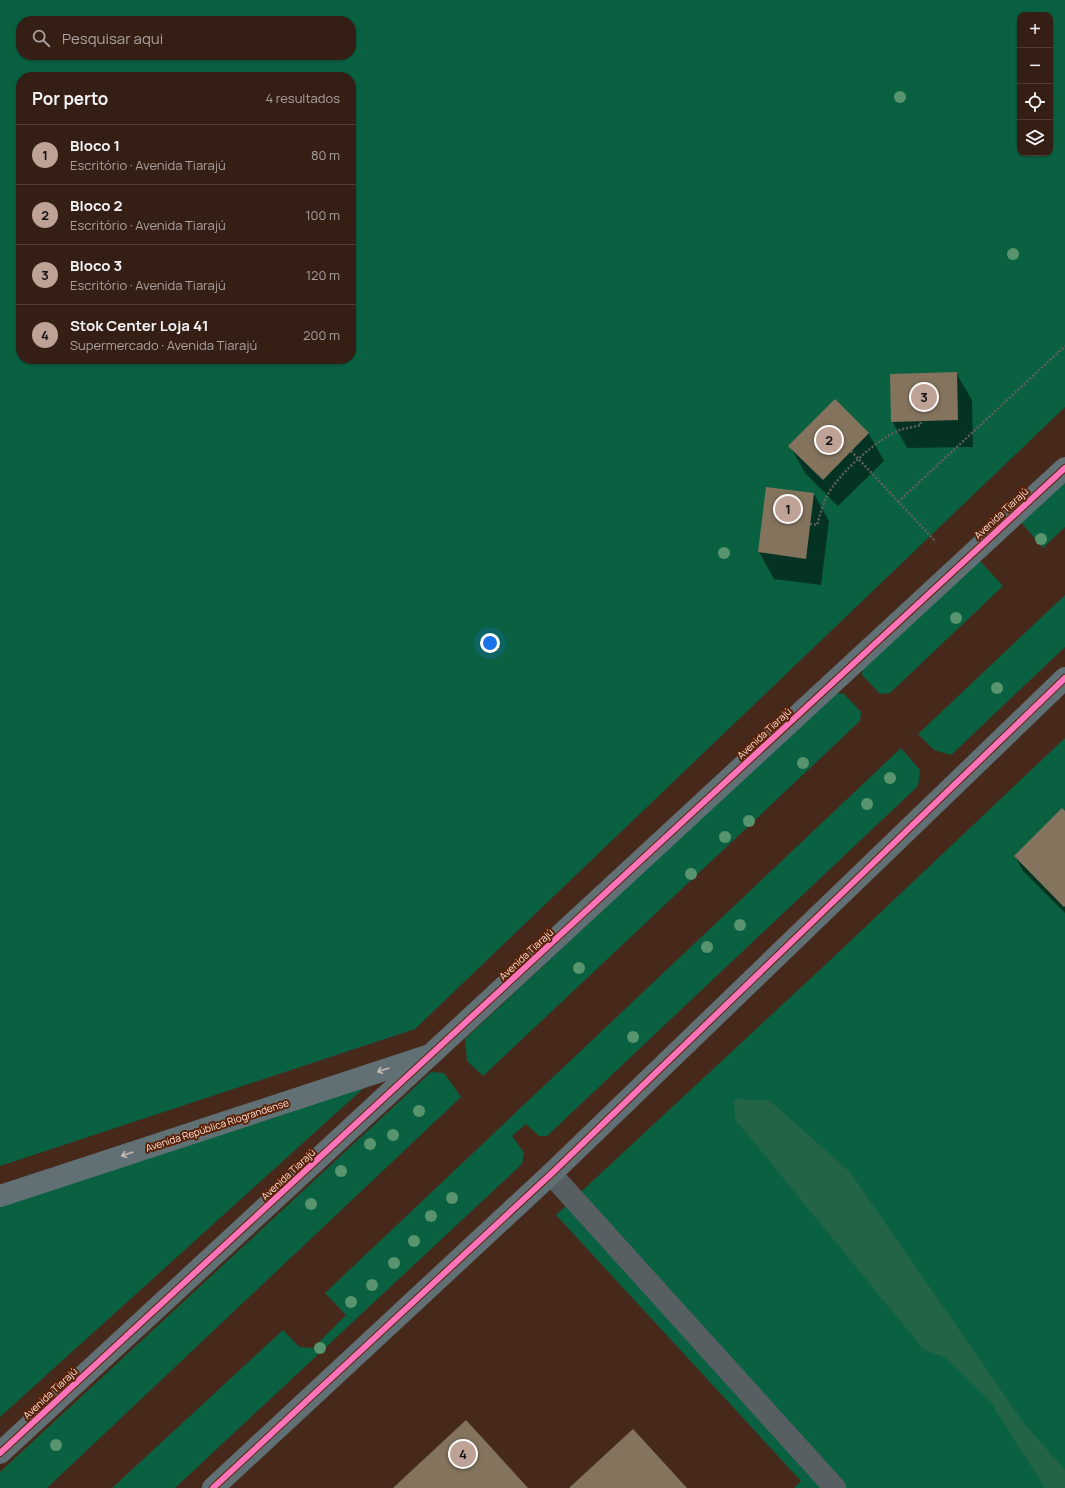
<!DOCTYPE html>
<html lang="pt">
<meta charset="utf-8">
<style>
body{margin:0;font-family:Manrope,sans-serif;background:#402c22;color:#f1f3f6}
.controls{position:absolute;right:12px;top:12px;display:grid;overflow:hidden;border-radius:8px;box-shadow:0 1px 3px #0004}
.controls button{width:36px;height:36px;display:grid;place-items:center;padding:0;border:0;border-bottom:1px solid #4f3d34;background:#351f15;color:#f1f3f6;font:20px sans-serif}
.you{position:absolute;left:490px;top:643px;width:14px;height:14px;margin:-10px;border:3px solid #fff;border-radius:50%;background:#1a73e8;box-shadow:0 0 0 6px #1a73e833}
.badge{display:grid;place-items:center;width:26px;height:26px;border-radius:50%;background:#bea296;color:#111;font-size:13px;font-weight:700}
.pin{position:absolute;translate:-50% -50%;border:2px solid #fff;box-shadow:0 1px 4px #0006}
.list{margin:0;padding:0;list-style:none}
h2{display:flex;justify-content:space-between;align-items:center;height:52px;margin:0;padding:0 16px;font-size:17px}
h2 small{font-size:13px;font-weight:400;color:#aaa2a0}
.list li{display:grid;grid-template-columns:26px 1fr auto;gap:12px;align-items:center;box-sizing:border-box;height:60px;padding:0 16px;border-top:1px solid #4f3d34}
.list b{display:block;font-size:15px;white-space:nowrap}
.list p{margin:0;font-size:13px;white-space:nowrap;color:#aaa2a0}
.list em{font-size:13px;font-style:normal;color:#aaa2a0}
.icon{flex:none;width:22px;height:22px;fill:none;stroke:currentColor;stroke-width:2;stroke-linecap:round;stroke-linejoin:round}
.map{position:relative;flex:none;width:1065px;height:1488px;overflow:hidden}
.search{position:absolute;background:#351f15;box-shadow:0 1px 3px #0004;left:16px;top:16px;width:340px;height:44px;display:flex;align-items:center;gap:10px;box-sizing:border-box;padding:0 14px;border-radius:16px;color:#aaa2a0;font-size:15px}
.panel{position:absolute;background:#351f15;box-shadow:0 1px 3px #0004;left:16px;top:72px;width:340px;height:292px;border-radius:16px}
.map>svg:first-child{display:block}
.green{fill:#0a6142;fill-rule:evenodd}
.forest{fill:#236346}
.shadow{fill:#0007}
.building{fill:#84745d}
.lines{fill:none;stroke-linecap:round;stroke-linejoin:round}
.path{stroke:#615f5d;stroke-width:2.5;stroke-dasharray:2 2;stroke-linecap:butt}
.minor{stroke:#575f62;stroke-width:22}
.major{stroke:#617074;stroke-width:22}
.cycleway-casing{stroke:#59220a;stroke-width:8}
.cycleway{stroke:#fb73b8;stroke-width:6}
.tree{fill:#58946e}
.oneway{stroke:#c7bbb5}
.labels{text-anchor:middle;stroke-width:4;stroke-linejoin:round;paint-order:stroke}
.street-label{font-size:10px;fill:#fee3d8;stroke:#59220a}
</style>
<div class="map">
<svg width="1065" height="1488" viewBox="0 0 1065 1488">
<rect width="100%" height="100%" fill="#47291c"/>
<g class="green">
<path d="M0,0h1065v407l-650,622 -415,137zM1020,15h30v138h-30zM21,21h330v34h-330zM21,77h330v282h-330z"/>
<polygon points="1065,478 1065,527 1043,548 1019,520"/>
<polygon points="979,560 1003,586 890,693 880,694 862,675 863,667"/>
<polygon points="1065,595 1065,647 951,755 934,750 918,734"/>
<polygon points="835,693 844,694 861,712 860,721 483,1076 467,1061 465,1039"/>
<polygon points="1065,738 1065,1488 794,1488 801,1481 556,1215 825,965"/>
<polygon points="901,748 920,770 918,786 547,1136 539,1136 526,1124 512,1136 524,1153 522,1164 175,1488 112,1488 283,1330 299,1347 313,1348 346,1315 325,1293"/>
<polygon points="431,1072 444,1073 461,1097 47,1488 0,1488 0,1472"/>
<polygon points="376,1077 0,1417 0,1205"/>
</g>
<polygon class="forest" points="734,1099 769,1100 850,1172 1023,1422 1065,1470 1065,1488 1045,1488 990,1401 945,1357 924,1350 735,1119"/>
<g class="shadow">
<polygon points="956,373 972,400 973,447 907,448 892,421"/>
<polygon points="835,401 869,434 884,461 838,506 805,473 790,446"/>
<polygon points="814,494 829,521 821,585 774,579 759,552"/>
<polygon points="1065,813 1065,913 1023,871 1015,856"/>
</g>
<g class="building">
<polygon points="957,372 958,420 891,422 890,374"/>
<polygon points="835,399 869,433 823,480 788,446"/>
<polygon points="766,487 814,493 806,559 758,552"/>
<polygon points="1062,808 1065,811 1065,906 1064,907 1014,856"/>
<polygon points="466,1420 528,1488 393,1488"/>
<polygon points="633,1429 687,1488 569,1488"/>
</g>
<g class="lines">
<g class="path">
<polyline points="851,451 936,542"/>
<polyline points="898,502 1065,346"/>
<path d="M810,524l7,1c3,-10 6,-21 10,-29 11,-22 50,-57 73,-66 6,-2 14,-3 21,-5l-1,-4"/>
</g>
<polyline class="minor" points="551,1174 835,1488"/>
<g class="major">
<polyline points="0,1196 427,1056"/>
<polyline points="0,1453 1065,468"/>
<polyline points="213,1488 551,1174 1065,678"/>
</g>
<g class="cycleway-casing">
<g id="cycleway">
<polyline points="0,1453 1065,468"/>
<polyline points="213,1488 551,1174 1065,678"/>
</g>
</g>
<use href="#cycleway" class="cycleway"/>
</g>
<g class="tree">
<circle cx="900" cy="97" r="6"/>
<circle cx="1013" cy="254" r="6"/>
<circle cx="1041" cy="539" r="6"/>
<circle cx="724" cy="553" r="6"/>
<circle cx="956" cy="618" r="6"/>
<circle cx="997" cy="688" r="6"/>
<circle cx="803" cy="763" r="6"/>
<circle cx="890" cy="778" r="6"/>
<circle cx="867" cy="804" r="6"/>
<circle cx="749" cy="821" r="6"/>
<circle cx="725" cy="837" r="6"/>
<circle cx="691" cy="874" r="6"/>
<circle cx="740" cy="925" r="6"/>
<circle cx="707" cy="947" r="6"/>
<circle cx="579" cy="968" r="6"/>
<circle cx="633" cy="1037" r="6"/>
<circle cx="419" cy="1111" r="6"/>
<circle cx="393" cy="1135" r="6"/>
<circle cx="370" cy="1144" r="6"/>
<circle cx="341" cy="1171" r="6"/>
<circle cx="452" cy="1198" r="6"/>
<circle cx="311" cy="1204" r="6"/>
<circle cx="431" cy="1216" r="6"/>
<circle cx="414" cy="1241" r="6"/>
<circle cx="394" cy="1263" r="6"/>
<circle cx="372" cy="1285" r="6"/>
<circle cx="351" cy="1302" r="6"/>
<circle cx="320" cy="1348" r="6"/>
<circle cx="56" cy="1445" r="6"/>
</g>
<defs><path id="oneway-shaft" d="M-6 0H5M1.5-3L5.5 0L1.5 3" fill="none" stroke-width="1.6" stroke-linecap="round" stroke-linejoin="round"/></defs>
<g class="oneway">
<use href="#oneway-shaft" transform="translate(383 1070) rotate(162)"/>
<use href="#oneway-shaft" transform="translate(127 1154) rotate(162)"/>
</g>
<g class="labels">
<g class="street-label">
<text transform="translate(1001 513) rotate(-43)" y="4">Avenida Tiarajú</text>
<text transform="translate(764 733) rotate(-43)" y="4">Avenida Tiarajú</text>
<text transform="translate(526 954) rotate(-43)" y="4">Avenida Tiarajú</text>
<text transform="translate(217 1125) rotate(-18)" y="4">Avenida República Riograndense</text>
<text transform="translate(288 1174) rotate(-43)" y="4">Avenida Tiarajú</text>
<text transform="translate(50 1393) rotate(-43)" y="4">Avenida Tiarajú</text>
</g>
</g>
</svg>
<div class="controls">
<button>+</button>
<button>−</button>
<button><svg class="icon" aria-label="locate" viewBox="0 0 24 24"><circle cx="12" cy="12" r="6"/><path d="M12 2v4M12 18v4M2 12h4M18 12h4"/></svg></button>
<button><svg class="icon" aria-label="layers" viewBox="0 0 24 24"><path d="M12 4l9 5-9 5-9-5zM3 14l9 5 9-5"/></svg></button>
</div>
<div class="you"></div>
<div class="pin badge" style="left:788px;top:509px">1</div>
<div class="pin badge" style="left:829px;top:440px">2</div>
<div class="pin badge" style="left:924px;top:397px">3</div>
<div class="pin badge" style="left:463px;top:1454px">4</div>
<div class="search"><svg class="icon" aria-label="search" viewBox="0 0 24 24"><circle cx="10" cy="10" r="6"/><path d="M15 15l6 6"/></svg>Pesquisar aqui</div>
<section class="panel">
<h2>Por perto<small>4 resultados</small></h2>
<ul class="list">
<li><span class="badge">1</span><div><b>Bloco 1</b><p>Escritório · Avenida Tiarajú</p></div><em>80 m</em></li>
<li><span class="badge">2</span><div><b>Bloco 2</b><p>Escritório · Avenida Tiarajú</p></div><em>100 m</em></li>
<li><span class="badge">3</span><div><b>Bloco 3</b><p>Escritório · Avenida Tiarajú</p></div><em>120 m</em></li>
<li><span class="badge">4</span><div><b>Stok Center Loja 41</b><p>Supermercado · Avenida Tiarajú</p></div><em>200 m</em></li>
</ul>
</section>
</div>
